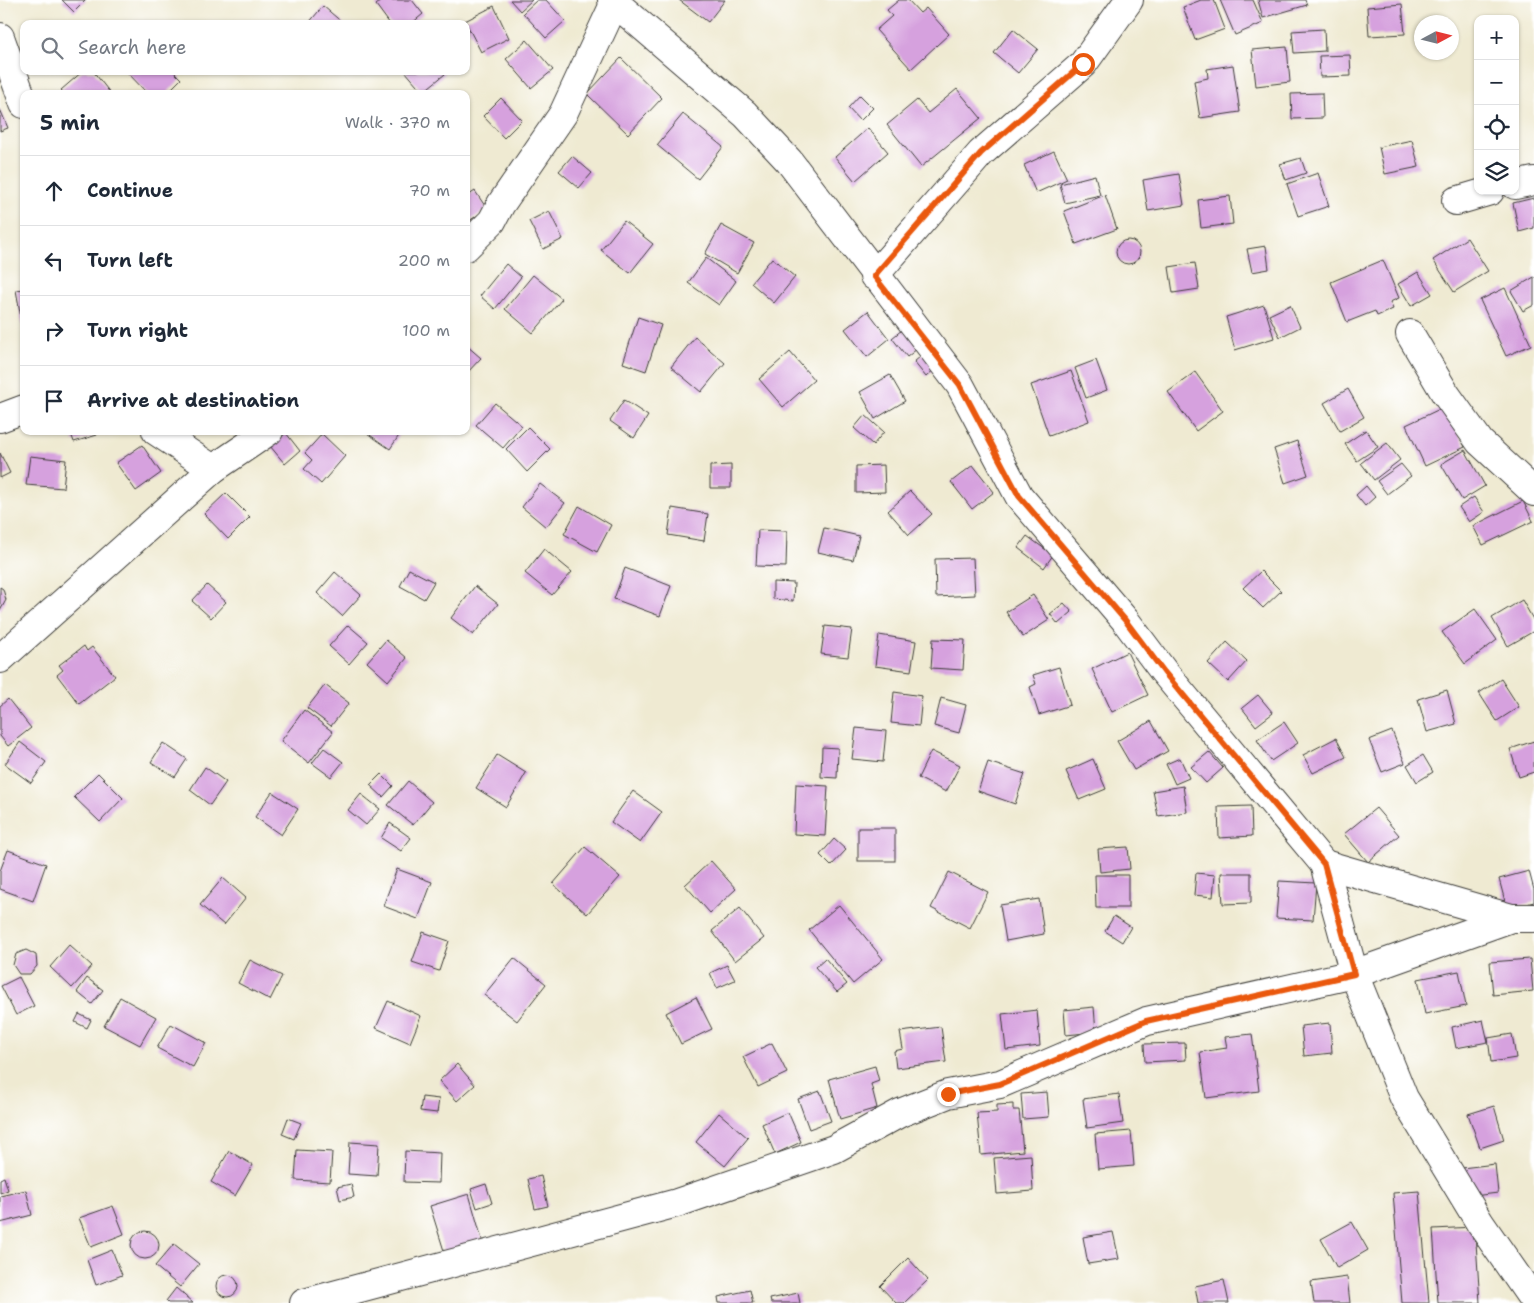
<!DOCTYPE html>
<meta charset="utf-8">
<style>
body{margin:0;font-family:"Shantell Sans",sans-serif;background:#f2f2f3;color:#1f2937}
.controls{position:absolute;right:15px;top:15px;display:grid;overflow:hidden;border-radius:10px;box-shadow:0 1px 4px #0004}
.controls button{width:45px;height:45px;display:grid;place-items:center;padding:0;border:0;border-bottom:1px solid #e0e1e3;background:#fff;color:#1f2937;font:25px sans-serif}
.compass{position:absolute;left:1414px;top:15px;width:45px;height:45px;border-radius:50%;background:#fff;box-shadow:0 1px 4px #0004;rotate:83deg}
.stop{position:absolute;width:15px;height:15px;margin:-11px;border:4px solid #ea580c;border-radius:50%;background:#fff}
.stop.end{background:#ea580c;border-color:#fff;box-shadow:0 1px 5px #0008}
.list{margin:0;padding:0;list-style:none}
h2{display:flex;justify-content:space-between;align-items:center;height:65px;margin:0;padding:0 20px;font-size:21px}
h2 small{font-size:16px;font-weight:400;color:#747a83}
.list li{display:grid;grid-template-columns:32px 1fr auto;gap:15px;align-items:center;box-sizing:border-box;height:70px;padding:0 20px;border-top:1px solid #e0e1e3}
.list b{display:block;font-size:19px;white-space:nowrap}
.list em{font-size:16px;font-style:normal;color:#747a83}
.icon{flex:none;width:28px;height:28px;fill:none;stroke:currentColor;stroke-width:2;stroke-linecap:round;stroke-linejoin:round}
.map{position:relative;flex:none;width:1534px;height:1303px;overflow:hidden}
.search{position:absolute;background:#fff;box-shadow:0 1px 4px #0004;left:20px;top:20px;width:450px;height:55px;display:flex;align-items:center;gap:12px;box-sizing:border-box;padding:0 18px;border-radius:10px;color:#747a83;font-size:19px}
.panel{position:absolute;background:#fff;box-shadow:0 1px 4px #0004;left:20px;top:90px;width:450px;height:345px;border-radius:10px}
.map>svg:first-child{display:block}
.building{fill:#d6a1de}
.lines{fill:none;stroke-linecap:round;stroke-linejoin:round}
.minor-casing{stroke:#3c3b37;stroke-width:30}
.minor{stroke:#fff;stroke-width:28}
.route{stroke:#ea580c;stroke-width:6}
</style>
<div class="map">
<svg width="1534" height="1303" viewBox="0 0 1534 1303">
<rect width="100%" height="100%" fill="#fff"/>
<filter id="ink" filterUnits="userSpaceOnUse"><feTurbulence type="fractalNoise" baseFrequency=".02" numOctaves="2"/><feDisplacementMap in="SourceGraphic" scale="10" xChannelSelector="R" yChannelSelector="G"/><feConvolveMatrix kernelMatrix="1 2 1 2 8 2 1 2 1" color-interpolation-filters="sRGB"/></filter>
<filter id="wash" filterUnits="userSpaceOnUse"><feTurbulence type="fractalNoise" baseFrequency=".0096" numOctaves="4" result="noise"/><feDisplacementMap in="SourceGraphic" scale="20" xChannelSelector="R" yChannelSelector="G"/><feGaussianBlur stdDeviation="1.12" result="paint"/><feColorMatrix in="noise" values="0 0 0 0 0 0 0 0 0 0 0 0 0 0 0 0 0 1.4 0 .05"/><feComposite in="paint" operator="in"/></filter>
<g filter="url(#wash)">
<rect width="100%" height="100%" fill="#efead2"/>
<g id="blocks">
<g class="building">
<polygon points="62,0 86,0 74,12"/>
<polygon points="382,0 412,0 423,14 411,24 390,24 376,5"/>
<polygon points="510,0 532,0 520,11"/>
<polygon points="537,0 546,0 565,21 546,38 523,13"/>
<polygon points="679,0 725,0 708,22"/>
<polygon points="899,0 908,0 920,13 926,8 949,34 911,69 876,30 892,16 887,10"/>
<polygon points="1201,0 1214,0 1225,29 1195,40 1183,7"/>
<polygon points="1220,0 1253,0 1263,23 1235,35"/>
<polygon points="1258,0 1305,0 1307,5 1263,18"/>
<polygon points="1402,4 1405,34 1369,36 1367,7"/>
<polygon points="323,6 344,24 308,24"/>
<polygon points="494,6 509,38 481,52 465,21"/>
<polygon points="1013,29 1038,49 1018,73 994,53"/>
<polygon points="1324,29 1325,51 1294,53 1292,31"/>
<polygon points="527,40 553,70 531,88 506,59"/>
<polygon points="1287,47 1290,82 1256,86 1252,50"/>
<polygon points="1350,55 1351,76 1320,77 1319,56"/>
<polygon points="621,58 662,98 628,134 587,94"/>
<polygon points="1233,65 1240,112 1200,118 1194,81 1208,78 1207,69"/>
<polygon points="83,71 93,71 111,94 65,94 61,90"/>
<polygon points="126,71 173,71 181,79 166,94 148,94"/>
<polygon points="405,71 442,71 445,74 423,92"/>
<polygon points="957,89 981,118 921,167 887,125 917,100 928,113"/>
<polygon points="1322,93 1323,118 1292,119 1291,94"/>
<polygon points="860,95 873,108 860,121 848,108"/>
<polygon points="501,98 522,120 504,138 483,116"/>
<polygon points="0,109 8,128 0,131"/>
<polygon points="683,114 723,147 698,179 657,145"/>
<polygon points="868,128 888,152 855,181 835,157"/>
<polygon points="1412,140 1419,167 1385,174 1379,147"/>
<polygon points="1054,151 1067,179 1036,193 1024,165"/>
<polygon points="572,156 592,173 579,188 559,171"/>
<polygon points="1301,158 1306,173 1286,180 1280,164"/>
<polygon points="1318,173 1329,206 1298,216 1287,184"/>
<polygon points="1179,174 1184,205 1148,211 1143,180"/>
<polygon points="1095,175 1100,195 1065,203 1060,184"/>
<polygon points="475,191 487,209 469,221 466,216 466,197"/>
<polygon points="1105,195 1117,229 1076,244 1064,211"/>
<polygon points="1230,196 1233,224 1201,228 1198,200"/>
<polygon points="1534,198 1534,228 1519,232 1513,203"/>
<polygon points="549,211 563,239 543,249 529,221"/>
<polygon points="624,221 653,244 630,273 601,250"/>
<polygon points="721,225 754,243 737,273 705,254"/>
<polygon points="1467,238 1488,271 1454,292 1433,260"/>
<circle cx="1128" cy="252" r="12"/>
<polygon points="1266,246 1269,269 1252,272 1247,249"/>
<polygon points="706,258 736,281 719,305 688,283"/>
<polygon points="772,258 795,277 774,303 751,283"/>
<polygon points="1383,260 1399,298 1390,302 1393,309 1377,316 1375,311 1347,322 1331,282"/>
<polygon points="1195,263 1199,289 1173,293 1169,267"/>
<polygon points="506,264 521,277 495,309 480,296"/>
<polygon points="1418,272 1432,294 1411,306 1398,284"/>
<polygon points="533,275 562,299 533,333 505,309"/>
<polygon points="1534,277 1534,305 1523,311 1511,291"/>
<polygon points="1505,288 1531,345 1506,356 1480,300"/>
<polygon points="24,289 24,329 23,329 16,290"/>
<polygon points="1264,305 1274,338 1235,350 1226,317"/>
<polygon points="1290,305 1300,327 1280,337 1269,315"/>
<polygon points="868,311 889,339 867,357 845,329"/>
<polygon points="638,317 661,325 646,371 623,363"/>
<polygon points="908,325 923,344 907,357 892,338"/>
<polygon points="695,337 725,363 701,392 671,367"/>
<polygon points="466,345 481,358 466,374"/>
<polygon points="927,351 939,365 926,377 914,362"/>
<polygon points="790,352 814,380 783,407 759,379"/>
<polygon points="1096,360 1107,390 1086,398 1075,368"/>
<polygon points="1071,371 1089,421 1049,436 1031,385"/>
<polygon points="1195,372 1223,411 1196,431 1168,392"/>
<polygon points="890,375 905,401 875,419 860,392"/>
<polygon points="1348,389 1364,417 1340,431 1324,403"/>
<polygon points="624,400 648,416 634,438 610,421"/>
<polygon points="495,403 522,426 503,448 476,425"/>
<polygon points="1446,406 1465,447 1425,466 1406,425"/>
<polygon points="865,415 884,432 873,445 854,428"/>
<polygon points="528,427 550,449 527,472 506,449"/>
<polygon points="1366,430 1378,447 1357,461 1345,444"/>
<polygon points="70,431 96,431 97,435 74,442"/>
<polygon points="364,431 402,431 390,449"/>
<polygon points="286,433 300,451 285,464 270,446"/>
<polygon points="322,434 345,456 321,484 304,469 312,460 305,453"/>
<polygon points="1297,441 1308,475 1285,483 1274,449"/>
<polygon points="1387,443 1400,460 1374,480 1361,463"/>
<polygon points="142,445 161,473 136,491 116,463"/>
<polygon points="1465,450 1485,486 1462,500 1441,464"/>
<polygon points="0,453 10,473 0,478"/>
<polygon points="30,456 66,460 63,488 26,485"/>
<polygon points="1401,464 1411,476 1387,494 1377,481"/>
<polygon points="731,465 731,488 710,488 710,466"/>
<polygon points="884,465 885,492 856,493 856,466"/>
<polygon points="973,465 994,492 972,509 951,482"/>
<polygon points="540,484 565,503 546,527 522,507"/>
<polygon points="1366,486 1375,497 1365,506 1356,495"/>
<polygon points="910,491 932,514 909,535 888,511"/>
<polygon points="226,493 250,517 228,539 204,514"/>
<polygon points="1474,497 1484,512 1469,522 1459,507"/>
<polygon points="1523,501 1533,521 1483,545 1473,526"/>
<polygon points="579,506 611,525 597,552 564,534"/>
<polygon points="672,508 708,514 704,541 668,535"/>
<polygon points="824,528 859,536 853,560 818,552"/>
<polygon points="758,530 787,531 786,567 756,566"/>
<polygon points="1027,536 1053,555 1044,568 1018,548"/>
<polygon points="544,549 572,572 552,595 525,573"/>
<polygon points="973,558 975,595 936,597 935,559"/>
<polygon points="625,568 671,586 660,616 614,599"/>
<polygon points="409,569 434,582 424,599 400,586"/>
<polygon points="1261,571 1281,591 1263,608 1243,588"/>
<polygon points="335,572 361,595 342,616 317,593"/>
<polygon points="773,582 794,583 793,601 773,599"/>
<polygon points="207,585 226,602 211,618 192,601"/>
<polygon points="475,586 498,604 473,635 451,618"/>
<polygon points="0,587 3,589 6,600 0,611"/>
<polygon points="1033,595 1049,620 1023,637 1006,612"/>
<polygon points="1522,600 1534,621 1534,631 1508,646 1492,618"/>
<polygon points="1064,603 1072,612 1058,624 1050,614"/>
<polygon points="1475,609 1497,640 1465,664 1442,632"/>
<polygon points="348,625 368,642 349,664 329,646"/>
<polygon points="825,626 852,629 848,657 821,654"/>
<polygon points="879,635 916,641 911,671 875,666"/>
<polygon points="933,639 965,640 963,670 931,668"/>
<polygon points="386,640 407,658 388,681 367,662"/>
<polygon points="1227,642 1247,661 1228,682 1208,663"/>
<polygon points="84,646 87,651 92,647 115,676 79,704 57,675 63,670 59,665"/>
<polygon points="1127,652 1148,695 1112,712 1092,669"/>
<polygon points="1059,667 1070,705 1039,715 1030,687 1036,684 1033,675"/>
<polygon points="1501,679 1519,707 1497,721 1479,693"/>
<polygon points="325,685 349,703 331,726 307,708"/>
<polygon points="1447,690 1456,724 1427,732 1418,699"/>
<polygon points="894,692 922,696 919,726 891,723"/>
<polygon points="1258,695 1273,713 1256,726 1242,708"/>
<polygon points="941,698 966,705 959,733 934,726"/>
<polygon points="8,699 31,728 8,746 0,736 0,706"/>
<polygon points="304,710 333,732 309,763 281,741"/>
<polygon points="1151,721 1168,751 1134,770 1117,741"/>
<polygon points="1284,722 1298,743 1271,761 1257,740"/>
<polygon points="856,728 886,731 883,762 852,759"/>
<polygon points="1392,731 1405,763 1382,772 1369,740"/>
<polygon points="1336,738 1346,757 1313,773 1303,755"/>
<polygon points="1534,741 1534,772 1519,777 1510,749"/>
<polygon points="20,742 46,762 31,783 5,764"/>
<polygon points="163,743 187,759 175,777 151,762"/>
<polygon points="822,747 838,748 837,778 821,777"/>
<polygon points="324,748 343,762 331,777 312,763"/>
<polygon points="931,751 960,765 946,792 918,778"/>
<polygon points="1209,752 1223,768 1206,783 1191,767"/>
<polygon points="497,755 526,773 506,807 476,788"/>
<polygon points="1423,755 1433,772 1417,782 1407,765"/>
<polygon points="1180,758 1189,778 1175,784 1166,764"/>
<polygon points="1093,759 1106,789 1079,800 1066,771"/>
<polygon points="988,762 1025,774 1015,804 978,791"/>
<polygon points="205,767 226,782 210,805 190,790"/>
<polygon points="98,773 123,798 100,822 74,797"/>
<polygon points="381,774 393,786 383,797 370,785"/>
<polygon points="408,781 432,802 413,825 388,805"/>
<polygon points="796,784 828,786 825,836 794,834"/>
<polygon points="1183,786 1187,812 1158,816 1153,791"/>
<polygon points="633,791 662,812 640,843 611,822"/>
<polygon points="272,792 298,809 281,835 255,817"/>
<polygon points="361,794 380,809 366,825 348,810"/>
<polygon points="1251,806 1252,836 1219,838 1218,807"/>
<polygon points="1376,808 1399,835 1368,862 1344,834"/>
<polygon points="390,823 411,838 401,851 381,838"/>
<rect x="858" y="828" width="37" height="33"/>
<polygon points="834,839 846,850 831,866 820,855"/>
<polygon points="585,847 620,877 587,914 553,884"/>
<polygon points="1128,847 1130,869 1100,872 1098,849"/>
<polygon points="8,850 46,864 33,901 0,889 0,871"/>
<polygon points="711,861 736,889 710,913 685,885"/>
<polygon points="397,869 432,882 418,919 383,906"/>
<polygon points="1529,871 1534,890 1534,902 1507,909 1499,879"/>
<polygon points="949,872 988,892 970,928 931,908"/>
<polygon points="1196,873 1215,875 1213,897 1194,895"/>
<polygon points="1221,873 1251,873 1251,903 1223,904"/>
<polygon points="1095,875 1128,875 1128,908 1096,908"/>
<polygon points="223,878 246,898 224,925 200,905"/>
<polygon points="1279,881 1316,883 1313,920 1276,918"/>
<polygon points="1039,899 1044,934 1006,941 1000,905"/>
<polygon points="839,905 883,959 853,984 809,930"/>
<polygon points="740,908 764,938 735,961 712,931"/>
<polygon points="1114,916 1131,927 1122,942 1105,931"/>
<polygon points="423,932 449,941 439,971 412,962"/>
<polygon points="69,945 92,966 72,988 50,967"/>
<polygon points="26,950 36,955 37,966 30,974 19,974 13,965 16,954"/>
<polygon points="514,958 546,984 517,1021 484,995"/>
<polygon points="825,958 847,984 837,992 815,967"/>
<polygon points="1530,959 1533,991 1493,995 1490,962"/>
<polygon points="250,960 282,976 270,1000 238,983"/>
<polygon points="727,965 735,980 717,988 710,973"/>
<polygon points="1459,971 1466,1006 1425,1014 1418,979"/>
<polygon points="19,977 34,1006 16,1015 1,986"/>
<polygon points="87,978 103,990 92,1004 77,992"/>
<polygon points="120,997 156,1017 140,1045 104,1026"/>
<polygon points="696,997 712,1029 681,1044 666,1013"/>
<polygon points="388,1001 421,1016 410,1043 376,1028"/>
<polygon points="1094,1007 1096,1032 1066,1035 1064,1010"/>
<polygon points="1037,1010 1040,1046 1006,1050 1002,1014"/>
<polygon points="79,1014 91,1020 87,1028 75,1022"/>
<polygon points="1483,1020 1488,1042 1456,1048 1452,1027"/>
<polygon points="1330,1023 1332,1053 1304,1056 1301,1026"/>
<polygon points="171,1024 206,1043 193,1067 157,1048"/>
<polygon points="941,1027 946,1062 896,1068 894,1051 903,1049 900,1032"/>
<polygon points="1252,1034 1259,1091 1206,1098 1200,1052 1227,1048 1225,1037"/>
<polygon points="1512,1034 1516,1058 1491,1062 1488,1038"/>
<polygon points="772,1043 787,1073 758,1087 743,1057"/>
<polygon points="1185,1043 1186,1060 1145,1062 1144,1044"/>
<polygon points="457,1064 475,1085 457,1101 439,1081"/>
<polygon points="875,1066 879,1081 871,1084 877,1108 840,1119 829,1079"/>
<polygon points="820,1091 831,1121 809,1129 798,1099"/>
<polygon points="1047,1092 1049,1117 1023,1119 1021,1094"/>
<polygon points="1119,1094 1123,1123 1087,1128 1083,1099"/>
<polygon points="422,1097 439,1099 437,1113 420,1111"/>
<polygon points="1013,1104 1013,1110 1019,1110 1023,1151 981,1155 977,1113 997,1112 997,1105"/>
<polygon points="1494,1106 1504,1140 1480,1148 1468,1114"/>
<polygon points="788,1112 801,1142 775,1154 762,1124"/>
<polygon points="719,1113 748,1138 725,1166 696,1142"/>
<polygon points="288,1118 301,1123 294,1139 282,1134"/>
<polygon points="1131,1131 1134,1166 1098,1169 1095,1134"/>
<polygon points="350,1142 379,1144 377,1176 348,1174"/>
<polygon points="297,1150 332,1152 330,1182 295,1180"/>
<polygon points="229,1151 253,1165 235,1196 211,1182"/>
<polygon points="405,1151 440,1153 439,1183 404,1182"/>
<polygon points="1031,1155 1033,1191 997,1194 994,1158"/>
<polygon points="1495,1164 1498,1193 1465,1197 1462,1168"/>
<polygon points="541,1176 548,1206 535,1209 528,1179"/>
<polygon points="4,1177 8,1190 0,1193 0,1179"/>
<polygon points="351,1184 354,1197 340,1200 337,1187"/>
<polygon points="486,1184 492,1203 477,1208 471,1189"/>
<polygon points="26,1190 32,1215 0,1223 0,1196"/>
<polygon points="1419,1191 1429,1303 1402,1303 1393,1193"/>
<polygon points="469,1194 483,1243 445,1254 430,1206"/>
<polygon points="113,1206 124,1234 91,1247 79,1218"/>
<polygon points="1352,1222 1368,1250 1337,1268 1321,1239"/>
<polygon points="1475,1227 1480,1303 1438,1303 1433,1229"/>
<circle cx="145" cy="1245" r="14"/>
<polygon points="1113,1232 1119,1259 1088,1264 1083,1237"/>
<polygon points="174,1244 199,1264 180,1287 155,1266"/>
<polygon points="112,1250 122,1275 96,1285 87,1260"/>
<polygon points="908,1258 928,1280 904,1303 896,1303 880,1286"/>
<circle cx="227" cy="1286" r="11"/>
<polygon points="1347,1277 1350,1303 1314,1303 1311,1282"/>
<polygon points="1224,1280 1229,1303 1198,1303 1195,1286"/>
<polygon points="176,1288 193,1303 168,1303 166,1301"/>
<polygon points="750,1290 753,1303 719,1303 718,1297"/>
<polygon points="798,1293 800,1303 771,1303 770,1299"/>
</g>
</g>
</g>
<g filter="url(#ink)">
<use href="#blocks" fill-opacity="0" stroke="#3c3b37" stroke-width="1"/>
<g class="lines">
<g class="minor-casing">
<g id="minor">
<polyline points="612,0 745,114 789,161 960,385 1019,496 1125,620 1164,672 1324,864 1354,974 1404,1098 1480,1223 1534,1301"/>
<polyline points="0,37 24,104"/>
<polyline points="1515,185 1534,181"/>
<polyline points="1456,201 1490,191"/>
<polyline points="466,247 492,221 501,204 563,114 616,0"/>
<polyline points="874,276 981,153 1083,64 1129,0"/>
<polyline points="1410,334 1445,393 1480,442 1534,492"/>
<polyline points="0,418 24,409"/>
<polyline points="156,431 213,469"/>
<polyline points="0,659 213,469 269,431"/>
<polyline points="1324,864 1511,918 1534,918"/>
<polyline points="304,1303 677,1203 834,1149 900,1113 948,1094 1000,1084 1147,1021 1354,974 1511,918"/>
</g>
</g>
<use href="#minor" class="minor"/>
</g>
</g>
<g class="lines" filter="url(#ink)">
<polyline class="route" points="948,1094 1000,1084 1146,1021 1354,974 1324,864 1164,672 1125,620 1019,496 960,385 874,276 981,153 1083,64"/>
</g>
</svg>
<div class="controls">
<button>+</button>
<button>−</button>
<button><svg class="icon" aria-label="locate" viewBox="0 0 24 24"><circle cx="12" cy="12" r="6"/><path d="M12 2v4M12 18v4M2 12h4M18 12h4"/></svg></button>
<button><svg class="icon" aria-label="layers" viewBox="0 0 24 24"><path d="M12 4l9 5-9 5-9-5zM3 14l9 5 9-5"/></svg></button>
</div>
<svg class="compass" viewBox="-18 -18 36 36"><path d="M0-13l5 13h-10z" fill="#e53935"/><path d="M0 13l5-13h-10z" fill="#747a83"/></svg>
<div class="stop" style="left:1083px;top:64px"></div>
<div class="stop end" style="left:948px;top:1094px"></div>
<div class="search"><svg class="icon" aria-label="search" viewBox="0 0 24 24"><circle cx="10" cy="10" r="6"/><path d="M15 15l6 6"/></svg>Search here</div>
<section class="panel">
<h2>5 min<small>Walk · 370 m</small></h2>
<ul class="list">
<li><svg class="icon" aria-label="ahead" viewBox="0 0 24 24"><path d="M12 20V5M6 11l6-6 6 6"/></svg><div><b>Continue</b></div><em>70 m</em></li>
<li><svg class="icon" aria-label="left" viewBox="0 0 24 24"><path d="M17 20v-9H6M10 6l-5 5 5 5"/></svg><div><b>Turn left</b></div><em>200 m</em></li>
<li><svg class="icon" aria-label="right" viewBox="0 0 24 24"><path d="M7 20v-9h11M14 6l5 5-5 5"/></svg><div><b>Turn right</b></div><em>100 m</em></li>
<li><svg class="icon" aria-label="arrive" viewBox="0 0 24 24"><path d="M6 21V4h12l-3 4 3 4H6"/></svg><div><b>Arrive at destination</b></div></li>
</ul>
</section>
</div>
